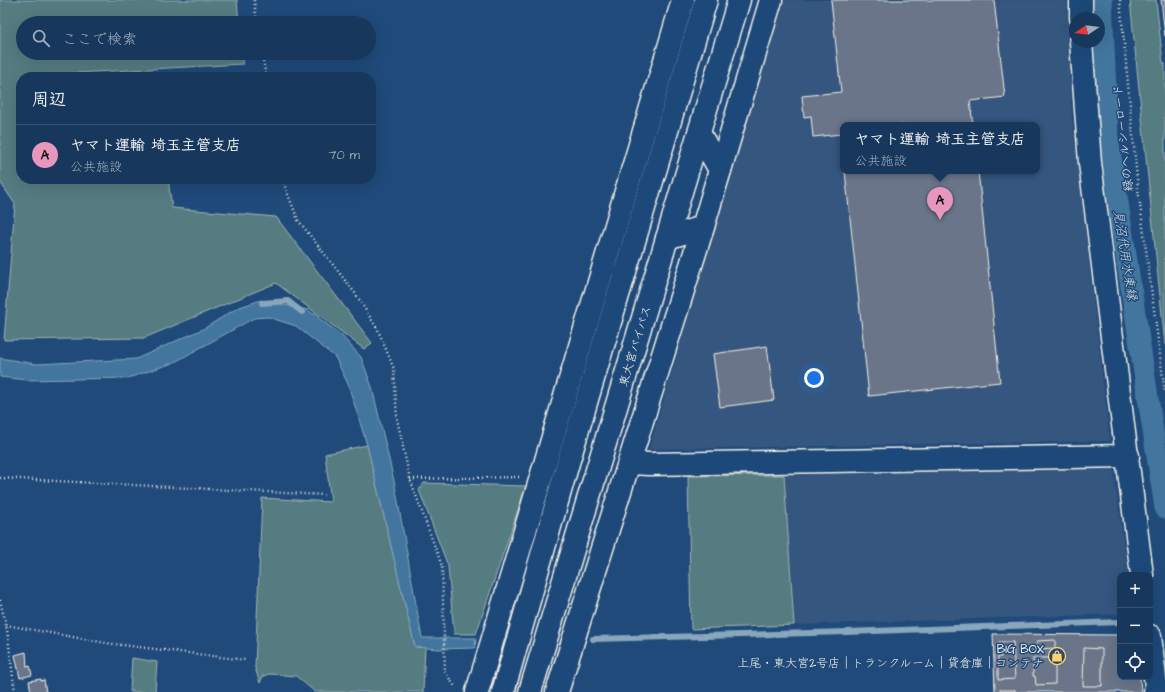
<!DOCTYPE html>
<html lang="ja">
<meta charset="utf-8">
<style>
body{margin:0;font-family:"Architects Daughter","Klee One",sans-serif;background:#203f62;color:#f1f3f6}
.controls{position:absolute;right:12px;bottom:12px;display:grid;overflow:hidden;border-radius:8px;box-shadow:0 4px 16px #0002}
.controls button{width:36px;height:36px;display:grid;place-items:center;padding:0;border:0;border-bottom:1px solid #365272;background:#17385c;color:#f1f3f6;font:20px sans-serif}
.compass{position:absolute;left:1069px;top:12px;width:36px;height:36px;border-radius:50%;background:#17385c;box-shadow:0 4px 16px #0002;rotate:257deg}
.you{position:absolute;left:814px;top:378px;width:14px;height:14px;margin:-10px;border:3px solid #fff;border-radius:50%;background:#1a73e8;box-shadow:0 0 0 6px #1a73e833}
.badge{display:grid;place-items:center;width:26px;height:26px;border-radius:50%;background:#e797bd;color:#111;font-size:13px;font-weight:700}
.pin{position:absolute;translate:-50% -33px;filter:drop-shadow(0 1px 2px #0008)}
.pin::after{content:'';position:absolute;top:21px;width:14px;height:12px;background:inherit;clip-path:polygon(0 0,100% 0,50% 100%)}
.popup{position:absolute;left:840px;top:122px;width:200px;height:52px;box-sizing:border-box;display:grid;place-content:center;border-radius:8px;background:#17385c;filter:drop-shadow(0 1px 3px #0005);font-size:13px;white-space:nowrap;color:#9eacbb}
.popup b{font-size:15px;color:#f1f3f6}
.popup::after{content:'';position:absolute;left:50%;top:100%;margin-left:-8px;border:8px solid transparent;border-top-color:#17385c}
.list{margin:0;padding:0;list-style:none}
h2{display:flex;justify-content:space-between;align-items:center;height:52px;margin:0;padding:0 16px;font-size:17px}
h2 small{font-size:13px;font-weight:400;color:#9eacbb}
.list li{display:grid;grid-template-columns:26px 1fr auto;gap:12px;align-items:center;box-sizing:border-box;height:60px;padding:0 16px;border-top:1px solid #365272}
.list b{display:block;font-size:15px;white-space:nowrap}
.list p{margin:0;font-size:13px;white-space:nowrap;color:#9eacbb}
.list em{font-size:13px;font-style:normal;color:#9eacbb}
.icon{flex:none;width:22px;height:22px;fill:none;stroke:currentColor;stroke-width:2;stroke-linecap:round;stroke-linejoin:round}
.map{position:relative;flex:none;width:1165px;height:692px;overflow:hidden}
.search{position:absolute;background:#17385c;box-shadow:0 4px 16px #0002;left:16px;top:16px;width:360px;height:44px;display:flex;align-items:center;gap:10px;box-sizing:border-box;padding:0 14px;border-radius:22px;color:#9eacbb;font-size:15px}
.panel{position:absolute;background:#17385c;box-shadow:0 4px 16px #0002;left:16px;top:72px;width:360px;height:112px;border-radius:16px}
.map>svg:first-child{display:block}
.built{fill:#36577f;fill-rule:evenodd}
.green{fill:#557b81;stroke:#a4b6b4}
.water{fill:#42769f;stroke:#89a7bc}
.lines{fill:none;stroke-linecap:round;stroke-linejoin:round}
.stream{stroke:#89a7bc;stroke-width:6}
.canal{stroke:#42769f;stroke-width:21}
.building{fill:#6b748a;stroke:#f4f1e8}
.minor-casing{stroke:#f4f1e8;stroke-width:25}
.highway-casing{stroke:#f4f1e8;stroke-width:25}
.path{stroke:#f4f1e8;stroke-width:2.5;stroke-dasharray:1 3;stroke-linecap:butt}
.minor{stroke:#1f4a7a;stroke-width:22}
.highway{stroke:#1f4a7a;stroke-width:22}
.labels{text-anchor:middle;stroke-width:3;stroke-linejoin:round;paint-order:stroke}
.street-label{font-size:12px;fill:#f4f1e8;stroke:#1f4a7a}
.poi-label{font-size:12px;fill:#f4f1e8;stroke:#1f4a7a;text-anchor:end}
.water-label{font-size:13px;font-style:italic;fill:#d9dfdd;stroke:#1f4a7a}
</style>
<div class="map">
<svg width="1165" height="692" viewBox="0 0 1165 692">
<rect width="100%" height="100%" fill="#1f4a7a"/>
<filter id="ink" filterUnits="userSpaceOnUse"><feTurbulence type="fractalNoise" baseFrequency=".025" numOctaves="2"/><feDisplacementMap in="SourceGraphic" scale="8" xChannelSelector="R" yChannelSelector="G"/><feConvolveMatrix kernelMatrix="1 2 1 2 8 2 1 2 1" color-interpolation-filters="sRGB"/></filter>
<g filter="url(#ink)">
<g class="built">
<path d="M782,0h285l5,118 38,323 -461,8zM843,125h194v46h-194z"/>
<polygon points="1113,468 1128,575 1120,575 1120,614 794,625 784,475"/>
</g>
<g class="green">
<polygon points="0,0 237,0 239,23 23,23 23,53 242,53 243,64 57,74 57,77 21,77 21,179 168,179 172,208 276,217 372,343 364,349 276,283 144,338 4,340 15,204 0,182"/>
<polygon points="1130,0 1156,0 1163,63 1165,63 1165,345"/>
<polygon points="367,445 415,646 425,647 423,692 315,692 296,676 269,674 263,676 260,683 255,668 262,498 331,502 325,454"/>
<polygon points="784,475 794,625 691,629 688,476"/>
<polygon points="424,483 526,486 476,634 454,634 448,566 419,490"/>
<polygon points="132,658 157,662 155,692 130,692"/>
</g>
<polygon class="water" points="261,300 308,310 340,334 361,357 372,387 395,485 422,638 476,638 475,648 439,649 415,647 367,445 348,384 335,357 296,326 268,317 254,318 173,363 128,378 27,380 0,377 0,358 36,364 136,359 205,328 237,308"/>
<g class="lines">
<g class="stream">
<polyline points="262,303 288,301 302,312"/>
<polyline points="593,639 847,632 1120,622"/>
</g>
<polyline class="canal" points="1102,0 1108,138 1165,508"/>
</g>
<g class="building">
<polygon points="831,0 994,0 1005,97 970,101 973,125 843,125 843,154 841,134 813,137 811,116 804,117 802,96 841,92"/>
<polygon points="1161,0 1165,0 1165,36"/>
<polygon points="845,171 978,171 1000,382 869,396"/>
<polygon points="767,346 774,400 720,407 713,354"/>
<polygon points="993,634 1120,635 1120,677 1140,677 1141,692 995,692"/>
<polygon points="1055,640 1055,648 1037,649 1037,641"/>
<polygon points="999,642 1013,642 1015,679 998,680 998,657 1001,657"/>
<polygon points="1084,648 1102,649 1102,686 1083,686"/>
<polygon points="26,652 27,667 30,666 32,675 20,678 15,655"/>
<polygon points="1033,658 1055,658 1055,684 1036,685 1035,676 1033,676"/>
<polygon points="41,679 41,681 44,680 46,692 31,692 29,681"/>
<rect x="1000" y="690" width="15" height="2"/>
</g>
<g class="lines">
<g class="minor-casing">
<g id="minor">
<polyline points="1081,18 1081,0"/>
<polyline points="1081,42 1090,163 1142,575"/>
<polyline points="699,133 720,170"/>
<polyline points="667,238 703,227"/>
<polyline points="629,463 649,464 1128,456"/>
<polyline points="1150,636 1156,686 1155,692"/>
<polyline points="477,692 683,0"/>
<polyline points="557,692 703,227 771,0"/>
</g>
</g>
<g class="highway-casing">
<g id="highway">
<polyline points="503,692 568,463 706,0"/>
<polyline points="530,692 739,0"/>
</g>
</g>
<g class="path">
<polyline points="254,0 257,23"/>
<polyline points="1120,0 1138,189 1165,393"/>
<polyline points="262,53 266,77"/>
<polyline points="282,179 298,220 355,293 378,330 394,369 397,419 410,479 442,566 445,672 456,688"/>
<polyline points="0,478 324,495"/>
<polyline points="410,479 519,477"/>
<polyline points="0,600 7,630 15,692"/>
<polyline points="6,625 106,643 245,660"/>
</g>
<use href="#minor" class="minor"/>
<use href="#highway" class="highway"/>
</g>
</g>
<defs>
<g id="shop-ring" transform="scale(0.9)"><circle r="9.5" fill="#1f4a7a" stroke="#ffd166" stroke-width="1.5"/><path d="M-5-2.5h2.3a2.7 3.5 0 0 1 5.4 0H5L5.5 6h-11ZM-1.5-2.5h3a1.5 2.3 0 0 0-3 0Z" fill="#ffd166"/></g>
</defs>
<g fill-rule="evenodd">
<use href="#shop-ring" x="1057" y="656"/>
</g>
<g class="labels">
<g class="street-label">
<text transform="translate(1123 138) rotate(-96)" y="4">緑のヘルシーロード</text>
<text transform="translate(635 346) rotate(-73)" y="4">東大宮バイパス</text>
</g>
<g class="poi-label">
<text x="1044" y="653">BIG BOX<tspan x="1044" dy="14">上尾・東大宮2号店｜トランクルーム｜貸倉庫｜コンテナ</tspan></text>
</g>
<g class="water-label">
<text transform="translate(1126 255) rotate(81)" y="5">見沼代用水東縁</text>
</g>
</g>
</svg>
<div class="controls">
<button>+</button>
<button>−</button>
<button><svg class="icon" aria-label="locate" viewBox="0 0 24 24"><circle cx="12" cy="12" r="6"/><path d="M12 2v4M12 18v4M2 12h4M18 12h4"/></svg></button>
</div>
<svg class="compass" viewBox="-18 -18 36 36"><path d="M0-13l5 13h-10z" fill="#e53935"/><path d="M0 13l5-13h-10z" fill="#9eacbb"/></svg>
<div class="you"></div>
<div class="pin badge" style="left:940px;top:220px">A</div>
<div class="popup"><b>ヤマト運輸 埼玉主管支店</b>公共施設</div>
<div class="search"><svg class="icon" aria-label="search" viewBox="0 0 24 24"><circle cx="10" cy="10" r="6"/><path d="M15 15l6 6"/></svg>ここで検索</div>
<section class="panel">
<h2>周辺<small></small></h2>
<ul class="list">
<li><span class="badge">A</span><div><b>ヤマト運輸 埼玉主管支店</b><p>公共施設</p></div><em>70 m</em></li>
</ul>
</section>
</div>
